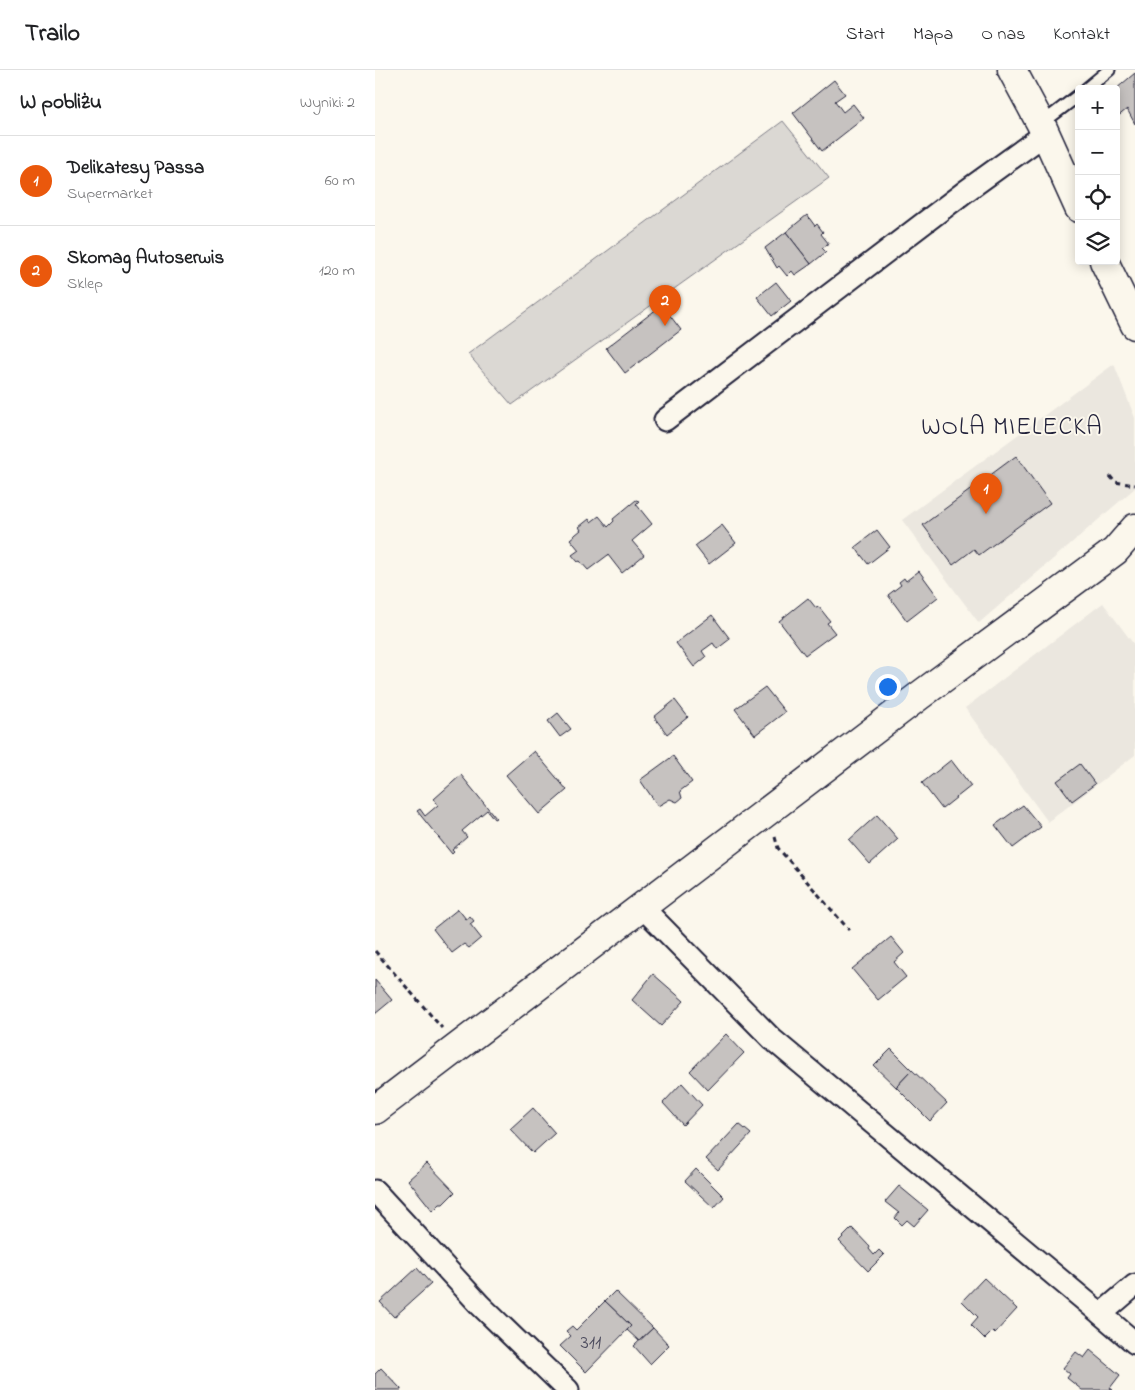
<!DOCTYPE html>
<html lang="pl">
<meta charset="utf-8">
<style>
body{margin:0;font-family:"Indie Flower",sans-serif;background:#f6f6f6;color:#202124}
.controls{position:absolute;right:15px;top:15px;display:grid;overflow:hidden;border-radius:5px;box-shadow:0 2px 12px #0003}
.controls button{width:45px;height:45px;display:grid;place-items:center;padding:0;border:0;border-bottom:1px solid #e0e0e0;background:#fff;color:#202124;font:25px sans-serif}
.you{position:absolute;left:512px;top:616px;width:18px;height:18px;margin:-12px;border:4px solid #fff;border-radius:50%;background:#1a73e8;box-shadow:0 0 0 8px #1a73e833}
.badge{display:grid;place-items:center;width:32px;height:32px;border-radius:50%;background:#ea580c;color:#fff;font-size:16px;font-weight:700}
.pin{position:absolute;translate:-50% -41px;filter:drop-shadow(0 1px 2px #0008)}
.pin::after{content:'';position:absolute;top:26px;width:18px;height:15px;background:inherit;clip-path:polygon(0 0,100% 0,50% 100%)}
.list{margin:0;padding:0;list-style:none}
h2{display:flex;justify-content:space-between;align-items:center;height:65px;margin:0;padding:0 20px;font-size:21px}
h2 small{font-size:16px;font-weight:400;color:#757577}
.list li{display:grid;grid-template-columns:32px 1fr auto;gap:15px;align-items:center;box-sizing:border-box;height:90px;padding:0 20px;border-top:1px solid #e0e0e0}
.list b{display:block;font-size:19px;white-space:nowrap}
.list p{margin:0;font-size:16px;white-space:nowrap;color:#757577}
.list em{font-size:16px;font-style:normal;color:#757577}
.icon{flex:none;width:28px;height:28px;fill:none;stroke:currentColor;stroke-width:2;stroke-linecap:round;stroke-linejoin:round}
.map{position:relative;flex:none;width:760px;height:1320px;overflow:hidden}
header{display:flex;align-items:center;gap:30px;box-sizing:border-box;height:70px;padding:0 25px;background:#fff;border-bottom:1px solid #e0e0e0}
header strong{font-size:24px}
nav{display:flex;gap:28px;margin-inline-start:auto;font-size:18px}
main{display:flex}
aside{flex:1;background:#fff}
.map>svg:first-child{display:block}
.built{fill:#ebe7df}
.green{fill:#dbd8d3;stroke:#7e7d87}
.building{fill:#c6c2c0;stroke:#22223b}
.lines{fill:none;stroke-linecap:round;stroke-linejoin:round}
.service-casing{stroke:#22223b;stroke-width:15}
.minor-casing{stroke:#22223b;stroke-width:25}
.tertiary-casing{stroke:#22223b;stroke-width:31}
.path{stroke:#22223b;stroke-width:3;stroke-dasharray:5 4;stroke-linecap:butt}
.service{stroke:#fbf7ec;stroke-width:11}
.minor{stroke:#fbf7ec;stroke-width:21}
.tertiary{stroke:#fbf7ec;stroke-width:28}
.labels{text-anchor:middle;stroke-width:4;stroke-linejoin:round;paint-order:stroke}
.number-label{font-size:20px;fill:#4b4a5c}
.quarter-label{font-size:25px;letter-spacing:1px;fill:#22223b;stroke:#fbf7ec}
</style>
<header>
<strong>Trailo</strong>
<nav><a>Start</a><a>Mapa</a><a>O nas</a><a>Kontakt</a></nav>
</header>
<main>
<aside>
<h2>W pobliżu<small>Wyniki: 2</small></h2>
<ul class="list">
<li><span class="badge">1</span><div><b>Delikatesy Passa</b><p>Supermarket</p></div><em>60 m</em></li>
<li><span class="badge">2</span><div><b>Skomag Autoserwis</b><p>Sklep</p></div><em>120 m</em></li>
</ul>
</aside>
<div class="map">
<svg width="760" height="1320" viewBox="0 0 760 1320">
<rect width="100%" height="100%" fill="#fbf7ec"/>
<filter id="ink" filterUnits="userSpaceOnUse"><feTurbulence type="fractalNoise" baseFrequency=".02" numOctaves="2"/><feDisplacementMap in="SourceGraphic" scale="10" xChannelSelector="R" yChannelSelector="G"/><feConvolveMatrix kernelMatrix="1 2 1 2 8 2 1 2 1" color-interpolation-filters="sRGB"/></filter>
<g filter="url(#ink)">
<g class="built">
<polygon points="739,294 760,348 760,418 604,553 527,450"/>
<polygon points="728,533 760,576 760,685 673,752 590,638"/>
</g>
<polygon class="green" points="408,51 454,108 137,335 93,284"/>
<g class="building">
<polygon points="760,3 760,54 752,39 741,48 741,19"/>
<polygon points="459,10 470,24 460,31 468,42 478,34 489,48 447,81 418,43"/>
<polygon points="432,145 440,156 442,154 448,162 446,164 454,174 447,178 451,182 436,194 411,162"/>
<polygon points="411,162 436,194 420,205 417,201 412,206 404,196 402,198 390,178"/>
<polygon points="401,212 416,231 397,246 382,227"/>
<polygon points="287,235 306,260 250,303 231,278"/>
<polygon points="641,386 675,433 604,485 599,479 578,495 548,455"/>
<polygon points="261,430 264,431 261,434 277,454 257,471 269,485 247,503 233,485 213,500 205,491 203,492 197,485 204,480 195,469 206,460 204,457 214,449 216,452 224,446 233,457 239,451 238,449"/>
<polygon points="347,455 361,473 334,494 320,476"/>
<polygon points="502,460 515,477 493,494 480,477"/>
<polygon points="544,501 563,527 532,551 513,525 526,515 524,512 529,508 531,511"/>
<polygon points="433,528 441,538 444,537 455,551 452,553 460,563 430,585 404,551"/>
<polygon points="337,545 355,569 342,579 338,573 327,581 331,587 319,597 301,573"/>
<polygon points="390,617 410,642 380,665 360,639"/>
<polygon points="300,630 313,647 292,664 279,647"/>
<polygon points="183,643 196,659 185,667 173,651"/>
<polygon points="159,681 192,720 164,744 131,705"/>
<polygon points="298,686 317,712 305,721 307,728 302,732 295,729 283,736 265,710"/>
<polygon points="576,690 596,716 567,739 547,713"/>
<polygon points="705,694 720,714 697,731 682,711"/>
<polygon points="86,705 121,748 119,749 112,740 87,761 92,767 77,780 79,782 77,784 42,741 45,739 50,746 63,735 59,729"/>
<polygon points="648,735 666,757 638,778 620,755"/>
<polygon points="502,745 523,769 495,794 474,770"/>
<polygon points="83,839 91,849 95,846 99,851 95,854 106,868 94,878 89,874 77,883 58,859"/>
<polygon points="516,867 529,883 519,892 531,907 503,930 477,899"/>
<polygon points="278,904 309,931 286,956 257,930"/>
<polygon points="0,910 17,930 0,944"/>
<polygon points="351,964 369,983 333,1020 315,1001"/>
<polygon points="516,979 537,1000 521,1017 499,996"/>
<polygon points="537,1000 572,1033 555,1051 521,1017"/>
<polygon points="307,1013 327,1035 308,1055 288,1033"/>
<polygon points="158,1038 180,1063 158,1083 135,1059"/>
<polygon points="364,1054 376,1064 343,1100 331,1089"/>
<polygon points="52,1093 80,1122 68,1134 65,1134 58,1141 33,1110"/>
<polygon points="321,1099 349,1127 339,1138 310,1111"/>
<polygon points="524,1116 553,1140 539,1156 532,1150 527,1155 520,1148 524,1143 510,1132"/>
<polygon points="477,1158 495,1177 494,1179 499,1185 504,1180 509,1185 493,1201 464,1171"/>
<polygon points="42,1198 56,1214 19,1247 5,1232"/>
<polygon points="609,1208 642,1239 620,1263 618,1261 610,1269 596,1255 603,1247 587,1231"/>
<polygon points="240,1221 278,1258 264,1271 252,1260 256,1256 230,1231"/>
<polygon points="230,1231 256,1256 211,1302 185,1276 196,1266 191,1261 197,1256 201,1260"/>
<polygon points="278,1258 294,1275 275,1294 259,1276"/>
<polygon points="715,1280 745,1305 735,1318 738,1320 707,1320 692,1308 695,1304 688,1298 701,1282 709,1288"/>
<polygon points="6,1298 26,1319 26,1320 0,1320 0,1304"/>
</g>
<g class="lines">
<g class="service-casing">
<g id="service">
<polyline points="711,19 734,0"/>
<polyline points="666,54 704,25"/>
</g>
</g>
<g class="minor-casing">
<g id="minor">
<polyline points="290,350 591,121 670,64"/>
<polyline points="267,837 397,969 726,1244"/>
<polyline points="0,1121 105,1235 193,1320"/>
<polyline points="760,1215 726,1244 760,1273"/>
</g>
</g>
<g class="tertiary-casing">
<g id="tertiary">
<polyline points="637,0 666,54 704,138"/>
<polyline points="729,191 760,255"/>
<polyline points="0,1040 544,626 740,481 760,458"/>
</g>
</g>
<g class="path">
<polyline points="735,406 740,412 760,415"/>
<polyline points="400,767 403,778 474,860"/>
<polyline points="0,881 67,958"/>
</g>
<use href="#service" class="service"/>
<use href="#minor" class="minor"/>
<use href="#tertiary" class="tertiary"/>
</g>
</g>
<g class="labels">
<g class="number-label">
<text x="216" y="1278">311</text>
</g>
<g class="quarter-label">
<text x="637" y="364">WOLA MIELECKA</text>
</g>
</g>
</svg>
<div class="controls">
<button>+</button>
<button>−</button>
<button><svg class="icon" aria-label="locate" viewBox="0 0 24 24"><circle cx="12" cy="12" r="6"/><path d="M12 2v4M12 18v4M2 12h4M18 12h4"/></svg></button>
<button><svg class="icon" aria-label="layers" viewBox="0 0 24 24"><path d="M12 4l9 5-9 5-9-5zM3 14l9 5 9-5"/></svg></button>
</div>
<div class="you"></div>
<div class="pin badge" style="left:611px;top:444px">1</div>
<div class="pin badge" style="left:290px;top:256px">2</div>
</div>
</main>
